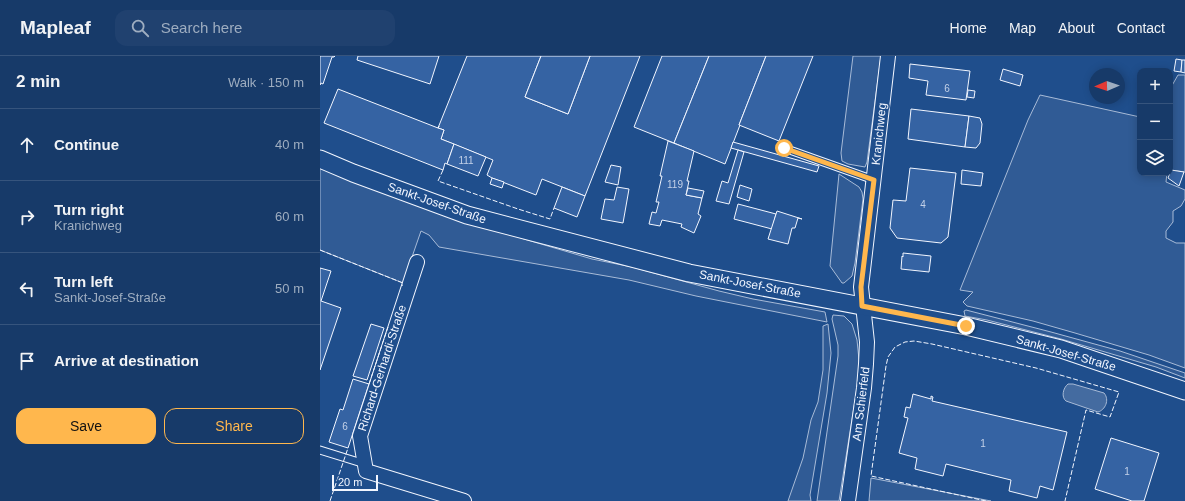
<!DOCTYPE html>
<meta charset="utf-8">
<style>
body{margin:0;font-family:Helvetica,sans-serif;background:#20416f;color:#f1f3f6}
.controls{position:absolute;right:12px;top:12px;display:grid;overflow:hidden;border-radius:8px;box-shadow:0 2px 10px #0003}
.controls button{width:36px;height:36px;display:grid;place-items:center;padding:0;border:0;border-bottom:1px solid #36547d;background:#173a69;color:#f1f3f6;font:20px sans-serif}
.compass{position:absolute;left:769px;top:12px;width:36px;height:36px;border-radius:50%;background:#173a69;box-shadow:0 2px 10px #0003;rotate:268deg}
.scale{position:absolute;left:12px;bottom:10px;width:46px;box-sizing:border-box;padding-left:4px;border:2px solid #f2f6ff;border-top:0;font-size:11px;line-height:14px;white-space:nowrap;color:#f2f6ff;-webkit-text-stroke:3px #1f4e8c;paint-order:stroke}
.stop{position:absolute;width:12px;height:12px;margin:-9px;border:3px solid #ffb74d;border-radius:50%;background:#fff}
.stop.end{background:#ffb74d;border-color:#fff;box-shadow:0 1px 4px #0008}
.list{margin:0;padding:0;list-style:none}
h2{display:flex;justify-content:space-between;align-items:center;height:52px;margin:0;padding:0 16px;font-size:17px}
h2 small{font-size:13px;font-weight:400;color:#9eadc0}
.list li{display:grid;grid-template-columns:26px 1fr auto;gap:12px;align-items:center;box-sizing:border-box;height:72px;padding:0 16px;border-top:1px solid #36547d}
.list b{display:block;font-size:15px;white-space:nowrap}
.list p{margin:0;font-size:13px;white-space:nowrap;color:#9eadc0}
.list em{font-size:13px;font-style:normal;color:#9eadc0}
.actions{display:flex;gap:8px;padding:12px 16px}
.actions a{flex:1;padding:9px 0;border:1px solid #ffb74d;border-radius:12px;text-align:center;font-size:14px;color:#ffb74d}
.actions .main{background:#ffb74d;color:#111}
.icon{flex:none;width:22px;height:22px;fill:none;stroke:currentColor;stroke-width:2;stroke-linecap:round;stroke-linejoin:round}
.map{position:relative;flex:none;width:865px;height:445px;overflow:hidden}
header{display:flex;align-items:center;gap:24px;box-sizing:border-box;height:56px;padding:0 20px;background:#173a69;border-bottom:1px solid #36547d}
header strong{font-size:19px}
nav{display:flex;gap:22px;margin-inline-start:auto;font-size:14px}
.search{width:280px;height:36px;background:#20416f;display:flex;align-items:center;gap:10px;box-sizing:border-box;padding:0 14px;border-radius:12px;color:#9eadc0;font-size:15px}
main{display:flex}
aside{flex:1;background:#173a69}
.map>svg:first-child{display:block}
.built{fill:#305b95;stroke:#a8bbd7}
.water{fill:#446ba0;stroke:#a8bbd7}
.building{fill:#3563a3;stroke:#f2f6ff}
.lines{fill:none;stroke-linecap:round;stroke-linejoin:round}
.service-casing{stroke:#f2f6ff;stroke-width:9}
.minor-casing{stroke:#f2f6ff;stroke-width:16}
.tertiary-casing{stroke:#f2f6ff;stroke-width:19}
.service{stroke:#1f4e8c;stroke-width:7}
.minor{stroke:#1f4e8c;stroke-width:14}
.tertiary{stroke:#1f4e8c;stroke-width:17}
.fence{stroke:#f2f6ff;stroke-width:1;stroke-dasharray:5 2;stroke-linecap:butt}
.route{stroke:#ffb74d;stroke-width:5}
.labels{text-anchor:middle;stroke-width:3;stroke-linejoin:round;paint-order:stroke}
.number-label{font-size:10px;fill:#c3d1e8}
.street-label{font-size:12px;fill:#f2f6ff;stroke:#1f4e8c}
</style>
<header>
<strong>Mapleaf</strong>
<div class="search"><svg class="icon" aria-label="search" viewBox="0 0 24 24"><circle cx="10" cy="10" r="6"/><path d="M15 15l6 6"/></svg>Search here</div>
<nav><a>Home</a><a>Map</a><a>About</a><a>Contact</a></nav>
</header>
<main>
<aside>
<h2>2 min<small>Walk · 150 m</small></h2>
<ul class="list">
<li><svg class="icon" aria-label="ahead" viewBox="0 0 24 24"><path d="M12 20V5M6 11l6-6 6 6"/></svg><div><b>Continue</b></div><em>40 m</em></li>
<li><svg class="icon" aria-label="right" viewBox="0 0 24 24"><path d="M7 20v-9h11M14 6l5 5-5 5"/></svg><div><b>Turn right</b><p>Kranichweg</p></div><em>60 m</em></li>
<li><svg class="icon" aria-label="left" viewBox="0 0 24 24"><path d="M17 20v-9H6M10 6l-5 5 5 5"/></svg><div><b>Turn left</b><p>Sankt-Josef-Straße</p></div><em>50 m</em></li>
<li><svg class="icon" aria-label="arrive" viewBox="0 0 24 24"><path d="M6 21V4h12l-3 4 3 4H6"/></svg><div><b>Arrive at destination</b></div></li>
</ul>
<div class="actions"><a class="main">Save</a><a>Share</a></div>
</aside>
<div class="map">
<svg width="865" height="445" viewBox="0 0 865 445">
<rect width="100%" height="100%" fill="#1f4e8c"/>
<g class="built">
<polygon points="533,0 561,0 547,106 545,111 528,108 522,105 521,97"/>
<polygon points="858,19 865,19 865,116 850,114 850,33"/>
<polygon points="720,39 820,61 820,117 847,117 846,126 865,134 865,143 861,150 853,155 853,166 846,175 846,182 856,187 865,187 865,312 829,299 755,277 713,265 647,250 643,246 653,236 640,234 708,64"/>
<polygon points="0,107 204,183 272,203 312,211 399,235 433,243 505,256 507,266 376,240 309,224 119,191 109,179 101,175 83,227 0,194"/>
<polygon points="519,118 539,131 542,136 543,143 535,207 532,220 524,227 522,227 510,210"/>
<polygon points="646,254 731,276 800,295 865,317 865,322 836,311 741,283 667,264 645,260 644,255"/>
<polygon points="513,259 524,260 532,268 537,284 539,304 539,319 519,445 497,445 518,300 518,289 512,263"/>
<polygon points="508,268 511,297 507,337 490,439 491,445 468,445 483,402 491,364 498,346 503,314 503,270"/>
<polygon points="551,422 671,445 549,445"/>
</g>
<path class="water" d="M748,328h5l31,9c6,7 1,17 -6,19l-32,-11c-5,-4 -3,-13 2,-17z"/>
<g class="building">
<polygon points="0,0 15,0 14,1 12,1 3,28 1,27 0,29"/>
<polygon points="38,0 119,0 110,28 37,4"/>
<polygon points="147,0 221,0 205,41 248,58 270,0 320,0 265,140 222,123 216,139 172,122 167,119 173,104 121,83 124,74 118,72"/>
<polygon points="221,0 270,0 248,58 205,41"/>
<polygon points="342,0 389,0 354,87 314,71"/>
<polygon points="389,0 446,0 419,69 420,69 405,108 354,87"/>
<polygon points="446,0 493,0 459,85 419,69"/>
<polygon points="856,3 862,4 861,16 854,15"/>
<polygon points="862,4 865,4 865,17 861,16"/>
<polygon points="590,8 650,15 646,44 606,39 608,25 589,22"/>
<polygon points="683,13 703,19 700,30 680,24"/>
<polygon points="18,33 118,72 119,70 118,72 124,74 121,83 134,88 127,108 125,107 123,114 4,67"/>
<polygon points="648,34 655,35 654,42 647,41"/>
<polygon points="591,53 649,60 645,91 588,83"/>
<polygon points="649,60 660,62 662,68 660,87 656,92 645,91"/>
<polygon points="348,85 374,95 367,125 369,125 366,139 382,142 378,158 381,160 374,177 361,171 362,168 342,164 340,170 329,168 332,156 336,157 339,146 336,146 342,120 340,120"/>
<polygon points="413,86 499,110 497,116 411,92"/>
<polygon points="134,88 166,101 158,120 127,108"/>
<polygon points="418,94 424,96 409,148 396,145 402,125 408,127"/>
<polygon points="291,109 301,111 298,129 285,126"/>
<polygon points="590,112 636,117 628,181 621,187 577,182 570,172 573,144 586,145"/>
<polygon points="642,114 663,117 661,130 641,128"/>
<polygon points="851,114 864,116 859,130 848,122"/>
<polygon points="172,122 184,126 182,132 170,128"/>
<polygon points="420,129 432,133 429,145 417,141"/>
<polygon points="242,131 265,140 257,161 234,152"/>
<polygon points="297,131 309,133 303,167 281,163 285,143 294,144"/>
<polygon points="368,132 384,135 382,142 366,139"/>
<polygon points="418,148 456,158 452,173 414,163"/>
<polygon points="457,155 482,163 478,162 475,172 472,172 468,188 448,183"/>
<polygon points="583,197 611,200 609,216 581,213 582,200 583,201"/>
<polygon points="0,212 11,215 1,245 21,252 0,314"/>
<polygon points="51,268 64,272 47,324 33,320"/>
<polygon points="33,323 49,328 28,392 9,386 20,353 23,354"/>
<polygon points="593,338 611,343 611,340 613,341 612,345 747,376 733,434 720,430 717,442 689,435 691,424 626,408 623,420 595,413 597,402 579,397 588,362 584,361 586,351 590,352"/>
<polygon points="791,382 839,397 824,445 812,445 775,433"/>
</g>
<g class="lines">
<g class="service-casing">
<g id="service">
<polyline points="464,92 554,124"/>
<polyline points="0,394 45,408"/>
</g>
</g>
<g class="minor-casing">
<g id="minor">
<polyline points="97,206 40,380 46,415 144,445"/>
<polyline points="528,445 544,332 546,308 547,286 541,231 568,0"/>
</g>
</g>
<g class="tertiary-casing">
<polyline id="tertiary" points="0,103 33,117 147,159 369,217 646,270 741,293 865,335"/>
</g>
<use href="#service" class="service"/>
<use href="#minor" class="minor"/>
<use href="#tertiary" class="tertiary"/>
<g class="fence">
<polyline points="123,114 118,125 198,153 230,163 234,152"/>
<polyline points="0,194 83,227 82,230"/>
<polyline points="49,328 68,271"/>
<polyline points="10,445 28,392"/>
<polyline points="666,445 551,420 566,310 568,301 575,291 585,286 594,285 612,288 716,312 799,336 790,361 766,354 745,445"/>
</g>
</g>
<g class="lines">
<polyline class="route" points="464,92 554,124 541,231 542,250 646,270"/>
</g>
<g class="labels">
<g class="number-label">
<text x="627" y="36">6</text>
<text x="146" y="108">111</text>
<text x="355" y="132">119</text>
<text x="603" y="152">4</text>
<text x="25" y="374">6</text>
<text x="663" y="391">1</text>
<text x="807" y="419">1</text>
</g>
<g class="street-label">
<text transform="translate(559 78) rotate(-84)" y="4">Kranichweg</text>
<text transform="translate(117 147) rotate(19)" y="4">Sankt-Josef-Straße</text>
<text transform="translate(430 228) rotate(11)" y="4">Sankt-Josef-Straße</text>
<text transform="translate(746 297) rotate(16)" y="4">Sankt-Josef-Straße</text>
<text transform="translate(62 312) rotate(-72)" y="4">Richard-Gerhardi-Straße</text>
<text transform="translate(541 348) rotate(-83)" y="4">Am Schierfeld</text>
</g>
</g>
</svg>
<div class="controls">
<button>+</button>
<button>−</button>
<button><svg class="icon" aria-label="layers" viewBox="0 0 24 24"><path d="M12 4l9 5-9 5-9-5zM3 14l9 5 9-5"/></svg></button>
</div>
<svg class="compass" viewBox="-18 -18 36 36"><path d="M0-13l5 13h-10z" fill="#e53935"/><path d="M0 13l5-13h-10z" fill="#9eadc0"/></svg>
<div class="scale">20 m</div>
<div class="stop" style="left:464px;top:92px"></div>
<div class="stop end" style="left:646px;top:270px"></div>
</div>
</main>
